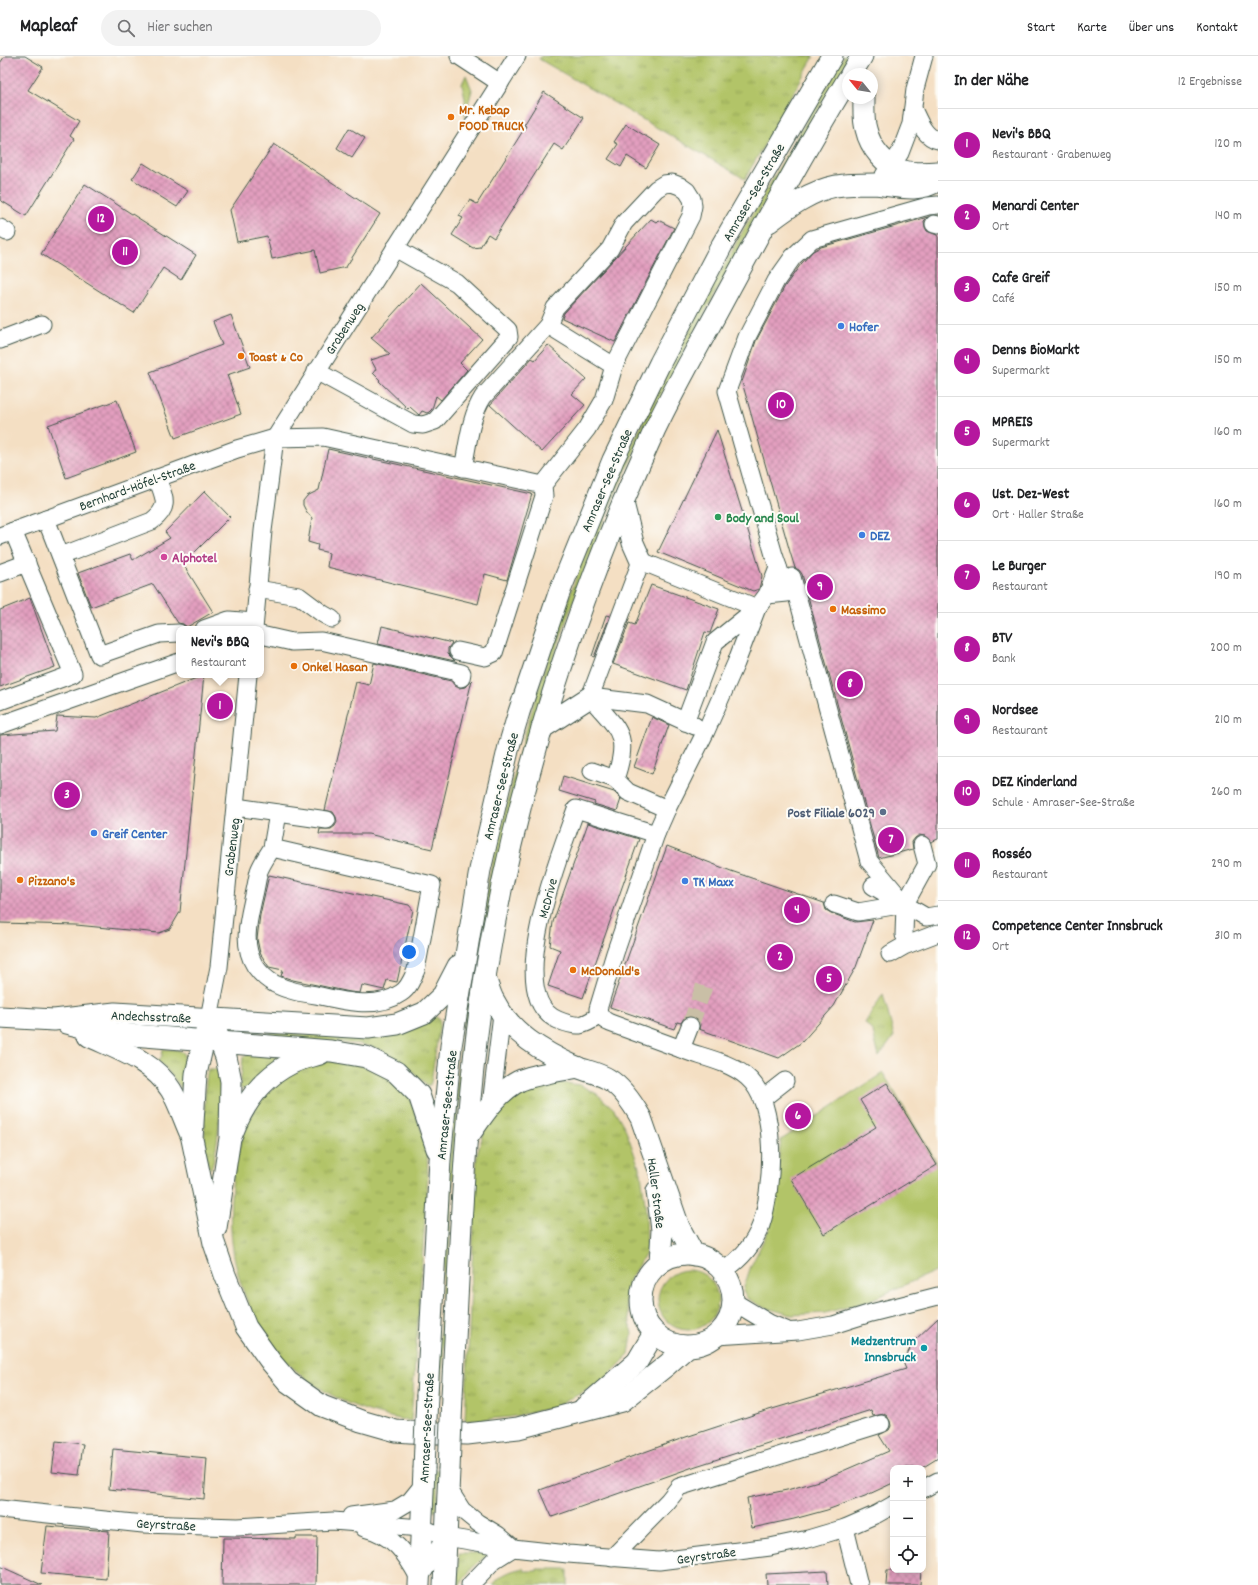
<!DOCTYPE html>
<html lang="de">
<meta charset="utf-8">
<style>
body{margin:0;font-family:Dekko,sans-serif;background:#f2f2f2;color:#202124}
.controls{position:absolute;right:12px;bottom:12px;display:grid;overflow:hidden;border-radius:8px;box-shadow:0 2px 10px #0003}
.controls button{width:36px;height:36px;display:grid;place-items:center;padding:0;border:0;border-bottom:1px solid #e0e0e0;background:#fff;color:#202124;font:20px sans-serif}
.compass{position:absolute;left:842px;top:12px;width:36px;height:36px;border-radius:50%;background:#fff;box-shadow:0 2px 10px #0003;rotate:300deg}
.you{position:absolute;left:409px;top:896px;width:14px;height:14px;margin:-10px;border:3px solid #fff;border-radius:50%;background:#1a73e8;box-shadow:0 0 0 6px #1a73e833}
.badge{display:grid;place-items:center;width:26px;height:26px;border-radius:50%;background:#b5179e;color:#fff;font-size:13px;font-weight:700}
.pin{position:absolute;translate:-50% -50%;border:2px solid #fff;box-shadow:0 1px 4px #0006}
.popup{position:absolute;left:176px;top:570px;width:88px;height:52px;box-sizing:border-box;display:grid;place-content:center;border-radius:8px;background:#fff;filter:drop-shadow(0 1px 3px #0005);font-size:13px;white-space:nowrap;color:#757577}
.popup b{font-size:15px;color:#202124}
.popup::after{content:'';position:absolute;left:50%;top:100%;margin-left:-8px;border:8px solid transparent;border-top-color:#fff}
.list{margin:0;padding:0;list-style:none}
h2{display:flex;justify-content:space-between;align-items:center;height:52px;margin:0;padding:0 16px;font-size:17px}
h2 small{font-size:13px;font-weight:400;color:#757577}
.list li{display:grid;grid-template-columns:26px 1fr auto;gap:12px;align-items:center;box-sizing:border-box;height:72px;padding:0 16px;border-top:1px solid #e0e0e0}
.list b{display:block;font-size:15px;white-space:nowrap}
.list p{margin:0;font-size:13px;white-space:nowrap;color:#757577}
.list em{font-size:13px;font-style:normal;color:#757577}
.icon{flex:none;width:22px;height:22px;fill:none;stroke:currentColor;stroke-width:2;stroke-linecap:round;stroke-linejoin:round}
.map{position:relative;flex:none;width:938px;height:1529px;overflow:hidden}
header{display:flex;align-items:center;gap:24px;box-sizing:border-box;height:56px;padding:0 20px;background:#fff;border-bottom:1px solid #e0e0e0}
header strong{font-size:19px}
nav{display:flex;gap:22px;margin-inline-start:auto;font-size:14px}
.search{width:280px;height:36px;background:#f2f2f2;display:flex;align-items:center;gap:10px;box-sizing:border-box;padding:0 14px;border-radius:22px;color:#757577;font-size:15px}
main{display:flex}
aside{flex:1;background:#fff}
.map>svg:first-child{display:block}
.grass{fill:url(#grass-tufts);stroke:#68804e}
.garden{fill:#b2c468;stroke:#68804e}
.building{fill:url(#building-cross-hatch)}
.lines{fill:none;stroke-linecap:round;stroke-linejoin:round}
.minor-tunnel{stroke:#c9bfa6;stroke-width:17;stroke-dasharray:17 8;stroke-linecap:butt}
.minor-casing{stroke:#3f5549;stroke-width:19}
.major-casing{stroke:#3f5549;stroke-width:23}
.minor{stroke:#fff;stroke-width:17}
.major{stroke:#fff;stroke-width:21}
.major-bridge-casing{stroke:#3f5549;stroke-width:23;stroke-linecap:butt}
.major-bridge{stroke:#fff;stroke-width:21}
.food-dot{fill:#e8710a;stroke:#fdfcf7;stroke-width:1.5}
.shop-dot{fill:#3f7fe0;stroke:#fdfcf7;stroke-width:1.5}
.leisure-dot{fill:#2e9e5b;stroke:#fdfcf7;stroke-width:1.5}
.hotel-dot{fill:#d1479c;stroke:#fdfcf7;stroke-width:1.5}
.service-dot{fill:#5c6f8a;stroke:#fdfcf7;stroke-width:1.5}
.culture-dot{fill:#0f9aa8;stroke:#fdfcf7;stroke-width:1.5}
.labels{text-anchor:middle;stroke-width:4;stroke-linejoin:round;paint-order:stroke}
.food-label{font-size:14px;font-weight:bold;fill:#c56008;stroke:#fdfcf7;text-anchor:start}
.street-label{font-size:14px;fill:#1f3d34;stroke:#fdfcf7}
.shop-label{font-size:14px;font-weight:bold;fill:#366cbe;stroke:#fdfcf7;text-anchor:start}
.leisure-label{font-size:14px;font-weight:bold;fill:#27864d;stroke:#fdfcf7;text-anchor:start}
.hotel-label{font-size:14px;font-weight:bold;fill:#b23c85;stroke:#fdfcf7;text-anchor:start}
.service-label{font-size:14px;font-weight:bold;fill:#4e5e75;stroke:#fdfcf7;text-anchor:end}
.culture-label{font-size:14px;font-weight:bold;fill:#0d838f;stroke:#fdfcf7;text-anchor:end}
</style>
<header>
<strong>Mapleaf</strong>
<div class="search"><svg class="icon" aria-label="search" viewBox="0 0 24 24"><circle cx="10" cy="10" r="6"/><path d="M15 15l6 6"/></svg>Hier suchen</div>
<nav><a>Start</a><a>Karte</a><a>Über uns</a><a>Kontakt</a></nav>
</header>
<main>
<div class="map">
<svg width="938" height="1529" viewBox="0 0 938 1529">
<defs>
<pattern id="grass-tufts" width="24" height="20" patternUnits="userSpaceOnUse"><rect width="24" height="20" fill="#b2c468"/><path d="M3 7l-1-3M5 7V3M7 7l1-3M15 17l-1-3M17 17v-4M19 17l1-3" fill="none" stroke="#90a056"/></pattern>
<pattern id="building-cross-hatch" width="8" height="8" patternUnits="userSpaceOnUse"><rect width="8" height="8" fill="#e39fbf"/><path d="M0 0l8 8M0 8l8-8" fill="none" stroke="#b7839c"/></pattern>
</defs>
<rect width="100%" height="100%" fill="#fdfcf7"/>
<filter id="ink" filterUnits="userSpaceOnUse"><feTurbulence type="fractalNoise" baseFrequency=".025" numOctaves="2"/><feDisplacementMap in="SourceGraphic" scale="8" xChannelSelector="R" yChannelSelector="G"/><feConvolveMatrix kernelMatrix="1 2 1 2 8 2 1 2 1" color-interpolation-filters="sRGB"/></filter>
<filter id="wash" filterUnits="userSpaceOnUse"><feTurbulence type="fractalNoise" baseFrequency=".012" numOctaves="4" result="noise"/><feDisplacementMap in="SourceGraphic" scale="16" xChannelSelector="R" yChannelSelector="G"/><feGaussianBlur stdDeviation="0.9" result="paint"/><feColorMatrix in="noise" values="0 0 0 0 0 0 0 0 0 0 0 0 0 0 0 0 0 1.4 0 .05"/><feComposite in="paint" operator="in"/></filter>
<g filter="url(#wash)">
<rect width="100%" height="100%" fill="#f4dfc3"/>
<g class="grass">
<polygon points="541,0 814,0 745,123 539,3"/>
<polygon points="844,0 850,0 789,103 741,189 667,327 617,433 584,515 551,609 534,665 470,953 462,1019 454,1098 441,1340 437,1340 449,1100 466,950 486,836 495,795 525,677 547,605 579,513 613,430 659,331 745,171"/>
<polygon points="466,19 472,34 465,60 465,42 462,28"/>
<polygon points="883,938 894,980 879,1001 873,976 865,967"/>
<polygon points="436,961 438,962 440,966 431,1026 430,1029 427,1029 412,1015 395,1002 379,993 361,988 270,982 270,976 380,982 414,973 431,962"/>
<path d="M163,993l15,1 6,3 1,35 -1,1c-9,-6 -15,-20 -26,-28l4,-5z"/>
<polygon points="249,998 277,1001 279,1003 248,1035 240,1032 243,1001"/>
<path d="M324,1005h23l35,11 28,25 17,50 1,28 -17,246c-45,-7 -84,-23 -119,-54 -26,-24 -45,-59 -54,-93 -14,-51 -9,-124 20,-170 4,-6 11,-12 16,-17 4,-4 8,-10 13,-13 8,-5 27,-10 37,-13z"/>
<path d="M208,1013h11c4,29 0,70 -7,98l-2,2c-8,-8 -6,-88 -2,-100z"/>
<polygon points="544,1027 563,1027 580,1029 597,1038 614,1053 626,1074 641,1117 646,1155 647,1195 628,1226 626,1244 632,1278 629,1299 601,1327 552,1352 510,1361 465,1365 477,1098 486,1070 506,1046 522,1033"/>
<circle cx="688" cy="1244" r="30"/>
<polygon points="434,1414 439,1414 436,1455 433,1454"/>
<polygon points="459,1497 482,1497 487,1499 471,1513 460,1529 457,1529"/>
<path d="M523,1512l1,3h13v-2h31v16h-75c8,-11 17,-14 30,-17z"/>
</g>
<polygon class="garden" points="883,1017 938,1108 938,1214 866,1246 825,1257 792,1259 763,1251 747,1242 743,1234 751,1210 770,1171 781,1084"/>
<g id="blocks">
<g class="building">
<polygon points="5,0 25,0 43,11 28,34 79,65 70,80 74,83 26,160 0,144 0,7"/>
<polygon points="544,36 584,62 563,94 554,88 494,182 488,178 480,191 473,192 452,179 463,162 459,160 470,144 477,148 526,70 524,69"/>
<polygon points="626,68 660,89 646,112 627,100 621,111 608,103 618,88 614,86"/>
<polygon points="349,72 365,82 352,102 337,92"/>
<polygon points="274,88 380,158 346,211 320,217 315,194 272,203 267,180 237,186 230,154"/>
<polygon points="143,107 188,135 177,151 132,123"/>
<polygon points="85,128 196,199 181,224 163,212 134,257 41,198"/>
<polygon points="928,161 924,165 925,171 927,175 937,179 938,181 938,783 931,786 925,780 919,779 915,782 912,786 913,793 879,802 802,518 799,514 795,512 790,496 742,326 756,285 785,230 801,208 813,195 821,191"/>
<polygon points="651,163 656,166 658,164 674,172 615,286 562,262 564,257"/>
<polygon points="421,227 482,283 460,307 467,314 441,344 436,340 432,353 429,356 427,357 422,355 419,359 410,351 408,353 379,325 380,324 373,317 376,313 371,304 390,298 371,282"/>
<polygon points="231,259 250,311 227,319 241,358 175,382 150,316 222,289 213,266"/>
<polygon points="548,289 586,323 572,338 585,349 542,396 490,349 532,302 535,304"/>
<polygon points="117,344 136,396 66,422 48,369"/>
<polygon points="717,374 762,520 759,533 753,535 658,496"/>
<polygon points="328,393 532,438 507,524 485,518 478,548 327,511 329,497 317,494 318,489 308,486 312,462 306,455 303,449 303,445 307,440 319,434"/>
<polygon points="205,435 230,461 183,508 213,556 187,571 183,568 178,567 153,528 91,551 78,517 130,498 133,504 170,482 165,476"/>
<polygon points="651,529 719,553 710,577 705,576 686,634 613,608 629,567 635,569"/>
<polygon points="30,542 55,611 0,631 0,554"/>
<polygon points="606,559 610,560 594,601 592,600"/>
<polygon points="382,570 452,587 448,592 448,598 455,605 378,588"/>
<polygon points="374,607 451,625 455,630 459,632 465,631 472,624 432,793 368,778 319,778 320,773 331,773 335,770 337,766 336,761 333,756 325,754 356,626 369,629"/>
<polygon points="204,619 180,856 170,873 159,877 76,869 0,867 0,679 55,675 57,660 96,662"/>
<polygon points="652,661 669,669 652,718 634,711"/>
<polygon points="563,720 614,736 621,743 617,755 594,748 595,746 559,735"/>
<polygon points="588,767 639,783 583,942 548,930 560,894 550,890 553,866"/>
<polygon points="667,790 731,815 824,847 826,854 831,857 855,866 873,864 856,911 834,950 802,986 779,1002 699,973 700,968 698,964 693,961 688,960 684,962 681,967 677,966 674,973 610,951"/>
<polygon points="269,819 409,849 413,854 397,926 387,924 384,934 362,929 360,937 350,936 293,924 281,920 283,914 269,911 260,897 257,883 260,859"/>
<polygon points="887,1027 937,1109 824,1178 791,1123 876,1071 860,1044"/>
<polygon points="938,1262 938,1402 922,1412 893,1412 893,1427 865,1440 827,1454 794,1463 752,1472 747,1442 787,1434 822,1424 889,1395 879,1379 889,1374 891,1370 890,1365 887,1360 884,1358 873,1360 871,1354 696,1410 552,1461 540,1434 686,1381 759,1357 906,1313 903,1306 914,1285"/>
<polygon points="56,1385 83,1388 79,1419 52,1416"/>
<polygon points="113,1393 207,1402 204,1443 109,1433"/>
<polygon points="47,1470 109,1475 106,1523 41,1517"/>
<polygon points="296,1481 317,1481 316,1529 222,1529 223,1482 296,1483"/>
<polygon points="0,1510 42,1529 0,1529"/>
<polygon points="887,1514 921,1514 920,1529 886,1529"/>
<polygon points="827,1515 828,1529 767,1529 766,1518"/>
</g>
</g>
</g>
<g filter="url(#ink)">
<use href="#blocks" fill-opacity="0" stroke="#3f5549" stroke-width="1"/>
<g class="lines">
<polyline class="minor-tunnel" points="690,970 706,925"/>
<g class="minor-casing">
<g id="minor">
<polyline points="459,0 500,27"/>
<path d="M913,53c6,12 11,28 25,31"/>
<polyline points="884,119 900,97 911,68 915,33 924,0"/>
<polyline points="934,168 938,169"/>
<polyline points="0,172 7,176"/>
<polyline points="548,269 614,310"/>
<polyline points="0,284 42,268"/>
<polyline points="316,315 413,368 423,369 435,365 509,281 508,274 457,227 395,192"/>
<polyline points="46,463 99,599 159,578 179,577"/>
<polyline points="0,480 237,393 275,382 323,381 543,429"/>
<path d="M61,500l91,-35c19,-15 12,-23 5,-43"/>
<polyline points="0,517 27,507"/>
<polyline points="792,521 869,805 905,848 858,856 834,848"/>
<polyline points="257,533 299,540 323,558 332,563"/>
<polyline points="767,539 787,537 774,499 727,335 747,281 776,225 793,201 812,183 928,150 938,149"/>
<polyline points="204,573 229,564 254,566"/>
<polyline points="254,573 263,475 275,382 517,0"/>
<polyline points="261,579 292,586 321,585 462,617 461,622"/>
<path d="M458,595l27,6 9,-4 50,-157 -1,-11 44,-56 17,-29 10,-34 77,-150 2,-10 -1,-7 -5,-8 -7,-5 -8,-3 -8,1 -8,5 -32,34 -14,26 -55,59 -7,17 -65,72c-13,20 -15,48 -20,71"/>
<polyline points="590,641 641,505 757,552"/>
<path d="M590,641c28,33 41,37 25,82l13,13 39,17"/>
<polyline points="590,641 647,648 695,670"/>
<polyline points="0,645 73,618 13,475"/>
<polyline points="685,666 715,586 757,552"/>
<polyline points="0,669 179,606"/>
<polyline points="592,715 615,723"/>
<polyline points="236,751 327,764"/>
<path d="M272,792c-4,7 -10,15 -13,23 -2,8 -3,16 -5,24 -5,23 -13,49 1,71 5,7 12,14 20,18 13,7 27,9 41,11 27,6 61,15 85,-2 8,-5 11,-14 15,-23l16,-85 -160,-37 6,-35"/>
<polyline points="873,830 926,861 938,859"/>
<polyline points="904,879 905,848 927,808 922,789"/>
<polyline points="890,898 904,890 938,877"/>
<path d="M600,959c-18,12 -22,13 -42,5 -57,-23 4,-171 18,-211l80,25"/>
<polyline points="209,962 219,911 248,619"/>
<polyline points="681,993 690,970"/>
<polyline points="762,1043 785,1025"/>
<polyline points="491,1049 502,958"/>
<path d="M723,1215c17,-11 31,-27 38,-46 12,-36 18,-121 -14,-148 -15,-13 -36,-18 -55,-24 -27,-10 -55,-20 -82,-30 -7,-3 -11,-7 -12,-14l17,-56 41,-119 11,-25 39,-78 30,-68 21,-55 10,-13 11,-28"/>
<polyline points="734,1246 769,1267 786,1274"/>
<polyline points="716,1280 798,1275 833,1269 871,1257 938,1240"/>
<polyline points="448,1432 462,1454 478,1467 498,1479 511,1490"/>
<polyline points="923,1433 938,1425"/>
<polyline points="0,1453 143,1468 237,1471 333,1465 421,1472 446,1481 513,1492 568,1498 659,1505 770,1491 808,1483 845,1472 877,1458 893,1449"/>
<polyline points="351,1460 395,1454 410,1445 423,1429"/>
<path d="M364,1472c30,7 42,26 55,50l27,-41"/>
<polyline points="845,1472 859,1529"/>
<polyline points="612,1502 668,1445 679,1431 881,1368"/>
<polyline points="470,1529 494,1504 513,1492"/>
</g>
</g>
<g class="major-casing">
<g id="major">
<polyline points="851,18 862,0"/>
<path d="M864,42c0,10 -1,21 2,31 4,18 19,38 38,42 11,3 23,2 34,1"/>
<path d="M769,166c20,-15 41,-31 67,-36 12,-2 27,-2 39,-2 20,2 45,10 63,-4"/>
<polyline points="623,447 633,487 641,505"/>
<polyline points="542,672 590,641"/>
<path d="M485,923c3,6 5,14 8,20 17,34 50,53 83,68 11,4 22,6 32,12 14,8 25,25 33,39l38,109 15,28"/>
<polyline points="0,961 54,964 115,957 368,972 397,968 424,957 443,939 458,910"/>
<polyline points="209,962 196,1018 192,1083 214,1187 225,1219 246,1271 271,1306 288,1326 322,1350 361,1365 396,1375 410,1376 467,1378 518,1372 622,1345 667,1309 687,1291"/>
<polyline points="67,967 108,977 331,995 366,1001 396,1016 419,1039 437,1093"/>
<polyline points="216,975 226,1001 231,1025 230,1082 216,1172"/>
<path d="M89,980c30,14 64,25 82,54 8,13 13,30 20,45"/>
<path d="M232,1078c11,-29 30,-56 58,-70 9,-5 20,-7 30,-10"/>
<path d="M467,1082c15,-21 29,-45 52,-57 16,-7 41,-10 58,-14"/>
<polyline points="657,1135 662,1174 660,1207"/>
<circle cx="687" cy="1244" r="46"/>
<polyline points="427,1339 440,1104 451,990 480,814 509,690 519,656 559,537 613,404 660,307 722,189 832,0"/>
<path d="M452,1340c8,-140 11,-281 33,-419 30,-188 91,-375 170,-548 21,-44 46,-87 69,-130 40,-74 80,-148 124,-220"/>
<polyline points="584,1352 637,1306 654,1277"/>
<polyline points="419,1529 424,1413"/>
<polyline points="444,1529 449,1414"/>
</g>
</g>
<use href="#minor" class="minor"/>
<use href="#major" class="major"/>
<g class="major-bridge-casing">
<g id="major-bridge">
<polyline points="424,1413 427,1339"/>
<polyline points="449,1414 452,1340"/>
</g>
</g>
<use href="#major-bridge" class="major-bridge"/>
</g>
</g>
<g class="food-dot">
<circle cx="451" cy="61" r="4"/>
<circle cx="241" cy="300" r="4"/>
<circle cx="833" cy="553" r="4"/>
<circle cx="294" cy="610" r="4"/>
<circle cx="20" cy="824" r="4"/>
<circle cx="573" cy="914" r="4"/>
</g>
<g class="shop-dot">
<circle cx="841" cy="270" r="4"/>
<circle cx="862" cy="479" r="4"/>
<circle cx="94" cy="777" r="4"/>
<circle cx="685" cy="825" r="4"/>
</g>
<circle class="leisure-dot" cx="718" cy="461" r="4"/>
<circle class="hotel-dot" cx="164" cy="501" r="4"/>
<circle class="service-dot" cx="883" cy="756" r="4"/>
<circle class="culture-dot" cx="924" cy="1292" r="4"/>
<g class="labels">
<g class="food-label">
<text x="459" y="58">Mr. Kebap<tspan x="459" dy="16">FOOD TRUCK</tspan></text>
<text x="249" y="305">Toast &amp; Co</text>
<text x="841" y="558">Massimo</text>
<text x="302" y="615">Onkel Hasan</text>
<text x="28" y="829">Pizzano's</text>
<text x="581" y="919">McDonald's</text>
</g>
<g class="street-label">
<text transform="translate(753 136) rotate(-60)" y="5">Amraser-See-Straße</text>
<text transform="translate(344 272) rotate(-57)" y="5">Grabenweg</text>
<text transform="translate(606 424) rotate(-67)" y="5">Amraser-See-Straße</text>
<text transform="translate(137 429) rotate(-20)" y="5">Bernhard-Höfel-Straße</text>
<text transform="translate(500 730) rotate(-76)" y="5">Amraser-See-Straße</text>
<text transform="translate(231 791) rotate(-83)" y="5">Grabenweg</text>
<text transform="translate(547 842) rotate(-75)" y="5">McDrive</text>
<text transform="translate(151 960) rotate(2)" y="5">Andechsstraße</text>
<text transform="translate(446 1049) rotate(-84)" y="5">Amraser-See-Straße</text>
<text transform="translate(657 1137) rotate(83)" y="5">Haller Straße</text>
<text transform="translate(426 1372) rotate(-87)" y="5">Amraser-See-Straße</text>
<text transform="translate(166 1468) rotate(3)" y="5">Geyrstraße</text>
<text transform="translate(706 1499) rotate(-8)" y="5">Geyrstraße</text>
</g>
<g class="shop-label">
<text x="849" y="275">Hofer</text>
<text x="870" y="484">DEZ</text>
<text x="102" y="782">Greif Center</text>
<text x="693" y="830">TK Maxx</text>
</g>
<g class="leisure-label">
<text x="726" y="466">Body and Soul</text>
</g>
<g class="hotel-label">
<text x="172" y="506">Alphotel</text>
</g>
<g class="service-label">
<text x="875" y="761">Post Filiale 6029</text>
</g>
<g class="culture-label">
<text x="916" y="1289">Medzentrum<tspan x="916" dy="16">Innsbruck</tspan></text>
</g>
</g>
</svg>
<div class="controls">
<button>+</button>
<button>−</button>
<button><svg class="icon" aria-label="locate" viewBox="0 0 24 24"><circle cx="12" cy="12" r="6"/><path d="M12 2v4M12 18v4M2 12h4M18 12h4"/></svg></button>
</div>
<svg class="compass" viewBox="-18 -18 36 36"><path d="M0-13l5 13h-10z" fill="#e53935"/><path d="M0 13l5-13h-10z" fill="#757577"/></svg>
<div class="you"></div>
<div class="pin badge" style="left:220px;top:650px">1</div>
<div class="popup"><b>Nevi's BBQ</b>Restaurant</div>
<div class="pin badge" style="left:780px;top:901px">2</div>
<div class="pin badge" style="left:67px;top:739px">3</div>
<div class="pin badge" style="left:797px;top:854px">4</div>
<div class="pin badge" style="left:829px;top:923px">5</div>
<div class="pin badge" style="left:798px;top:1060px">6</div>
<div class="pin badge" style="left:891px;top:784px">7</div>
<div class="pin badge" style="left:850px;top:628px">8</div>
<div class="pin badge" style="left:820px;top:531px">9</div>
<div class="pin badge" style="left:781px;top:349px">10</div>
<div class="pin badge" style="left:125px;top:196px">11</div>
<div class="pin badge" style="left:101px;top:163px">12</div>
</div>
<aside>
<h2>In der Nähe<small>12 Ergebnisse</small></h2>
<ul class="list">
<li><span class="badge">1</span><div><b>Nevi's BBQ</b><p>Restaurant · Grabenweg</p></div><em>120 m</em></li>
<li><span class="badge">2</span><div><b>Menardi Center</b><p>Ort</p></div><em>140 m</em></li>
<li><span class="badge">3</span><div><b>Cafe Greif</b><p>Café</p></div><em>150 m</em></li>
<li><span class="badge">4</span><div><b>Denns BioMarkt</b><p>Supermarkt</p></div><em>150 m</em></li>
<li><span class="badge">5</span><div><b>MPREIS</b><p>Supermarkt</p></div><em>160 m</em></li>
<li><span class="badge">6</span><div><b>Ust. Dez-West</b><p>Ort · Haller Straße</p></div><em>160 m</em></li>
<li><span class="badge">7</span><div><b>Le Burger</b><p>Restaurant</p></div><em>190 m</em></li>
<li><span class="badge">8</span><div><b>BTV</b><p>Bank</p></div><em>200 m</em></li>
<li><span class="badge">9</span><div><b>Nordsee</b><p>Restaurant</p></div><em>210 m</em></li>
<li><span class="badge">10</span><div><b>DEZ Kinderland</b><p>Schule · Amraser-See-Straße</p></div><em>260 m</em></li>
<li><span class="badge">11</span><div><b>Rosséo</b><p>Restaurant</p></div><em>290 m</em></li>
<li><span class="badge">12</span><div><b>Competence Center Innsbruck</b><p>Ort</p></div><em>310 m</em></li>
</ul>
</aside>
</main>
